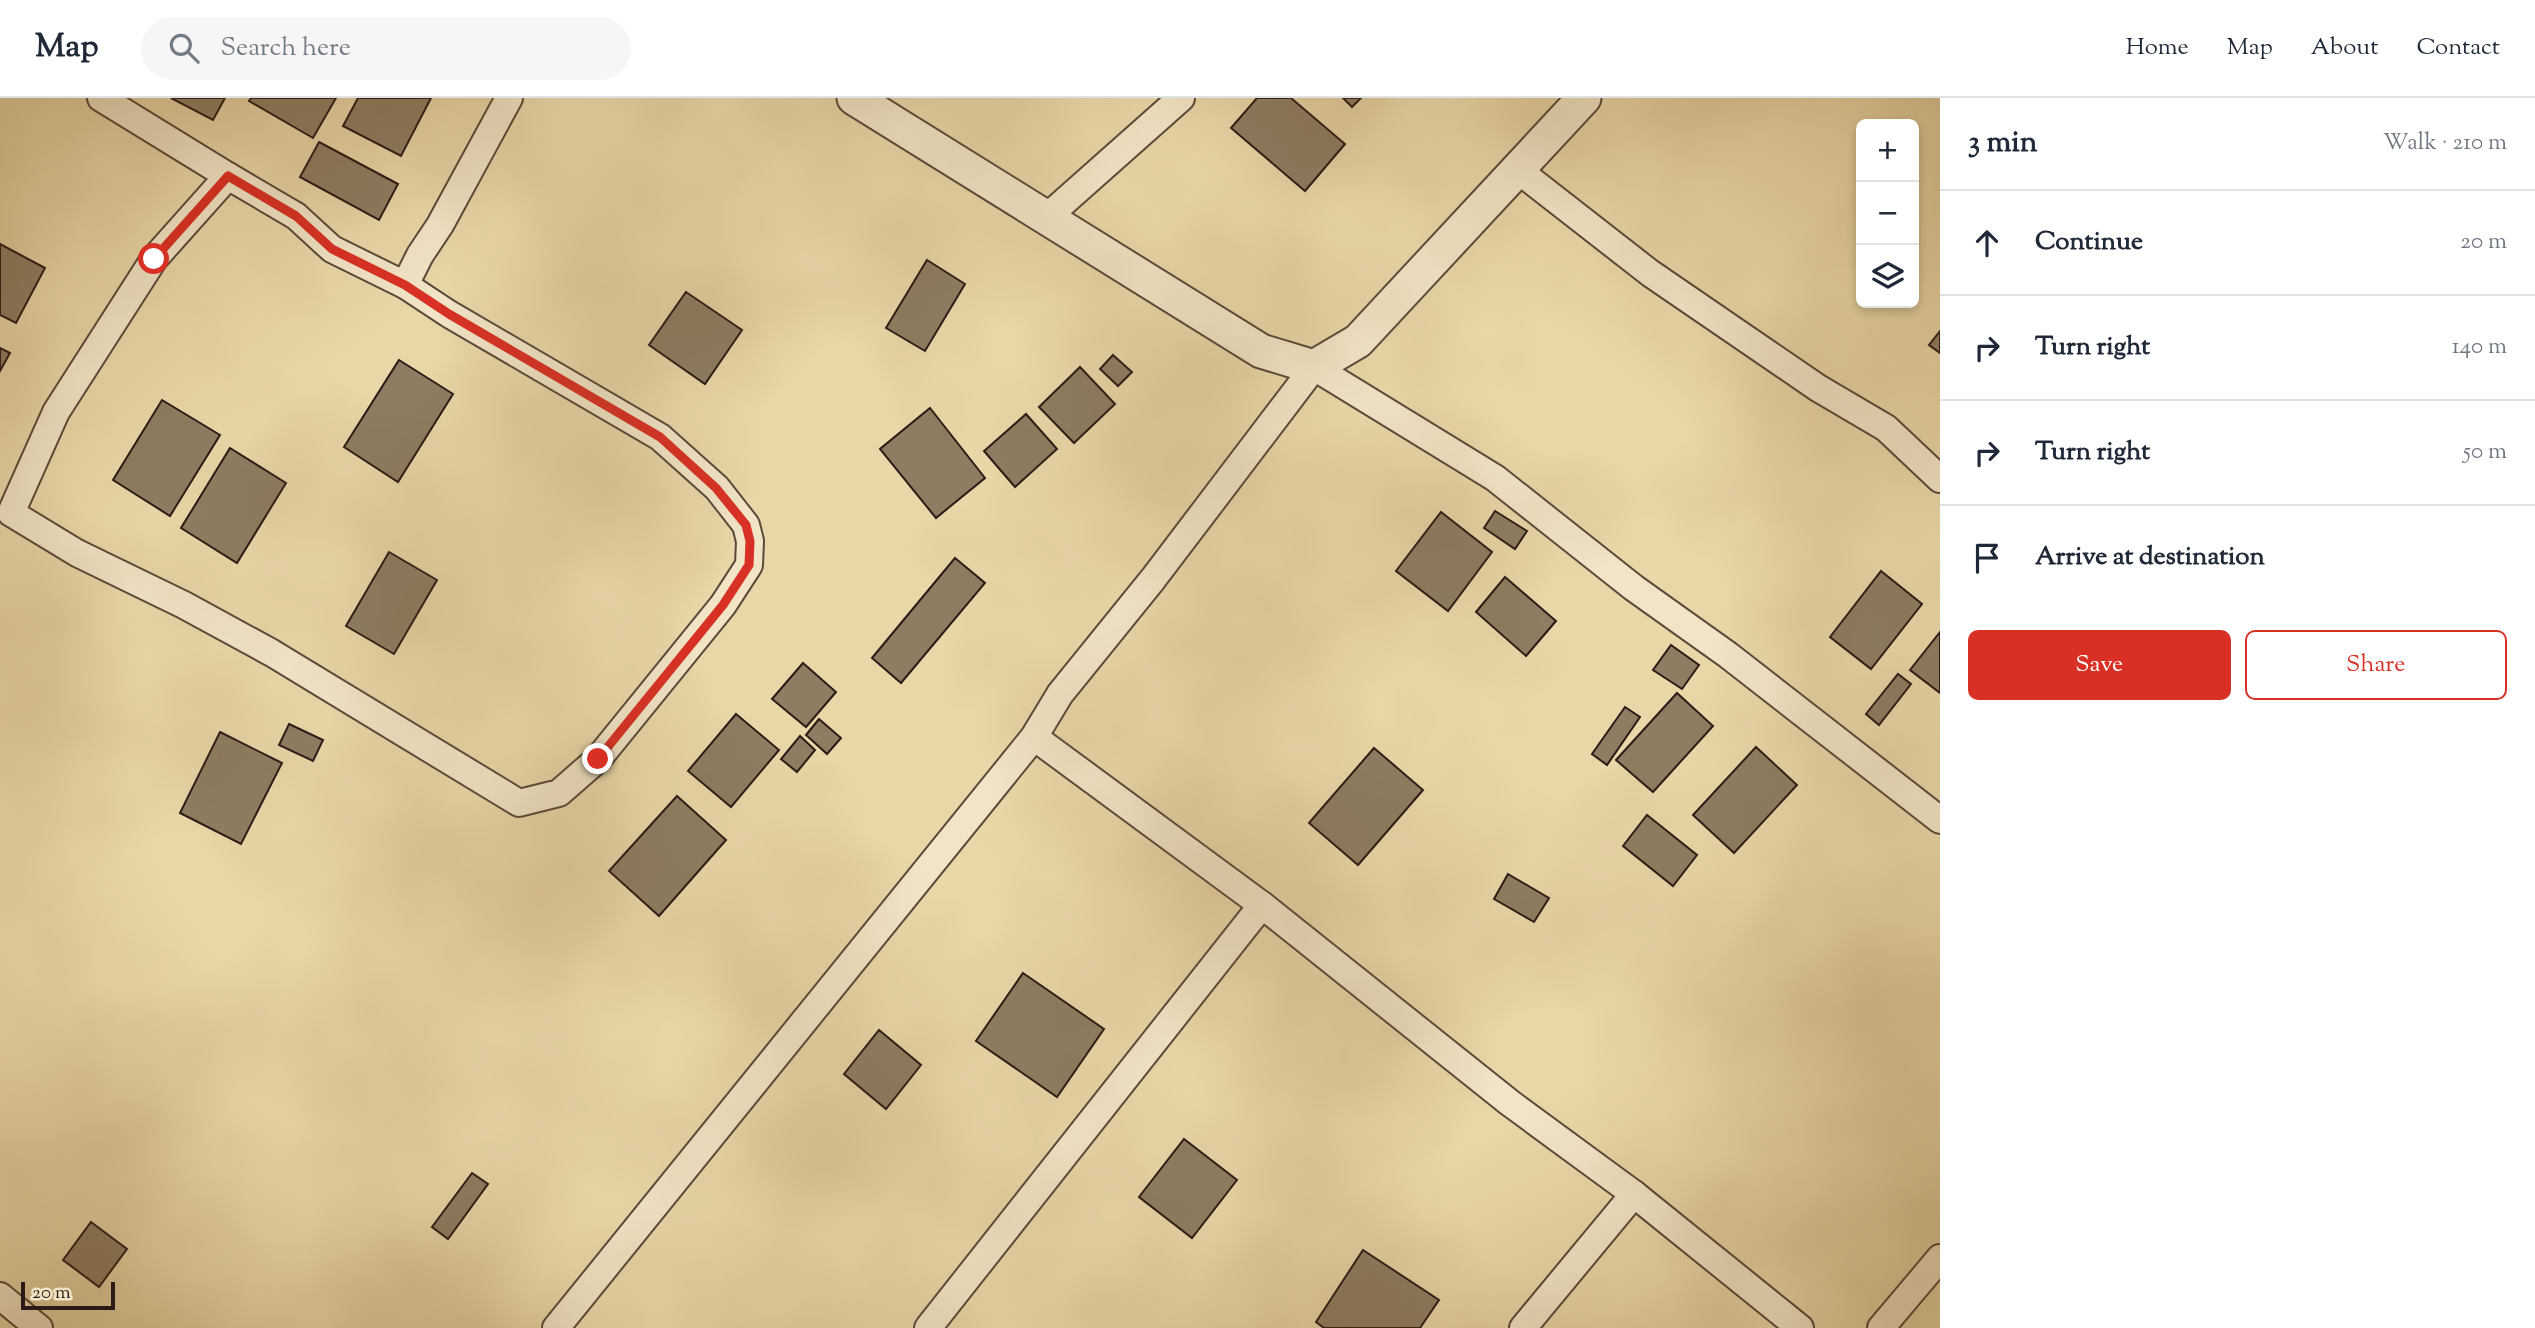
<!DOCTYPE html>
<meta charset="utf-8">
<style>
body{margin:0;font-family:"Sorts Mill Goudy",serif;background:#f6f6f7;color:#1f2937}
.controls{position:absolute;right:21px;top:21px;display:grid;overflow:hidden;border-radius:10px;box-shadow:0 4px 10px #0003}
.controls button{width:63px;height:63px;display:grid;place-items:center;padding:0;border:0;border-bottom:2px solid #e0e1e3;background:#fff;color:#1f2937;font:35px sans-serif}
.scale{position:absolute;left:21px;bottom:18px;width:94px;box-sizing:border-box;padding-left:7px;border:4px solid #2a1b16;border-top:0;font-size:19px;line-height:24px;white-space:nowrap;color:#2a1b16;-webkit-text-stroke:5px #f1e5c6;paint-order:stroke}
.stop{position:absolute;width:21px;height:21px;margin:-16px;border:5px solid #d93025;border-radius:50%;background:#fff}
.stop.end{background:#d93025;border-color:#fff;box-shadow:0 2px 7px #0008}
.list{margin:0;padding:0;list-style:none}
h2{display:flex;justify-content:space-between;align-items:center;height:91px;margin:0;padding:0 28px;font-size:30px}
h2 small{font-size:23px;font-weight:400;color:#747a83}
.list li{display:grid;grid-template-columns:46px 1fr auto;gap:21px;align-items:center;box-sizing:border-box;height:105px;padding:0 28px;border-top:2px solid #e0e1e3}
.list b{display:block;font-size:26px;white-space:nowrap}
.list em{font-size:23px;font-style:normal;color:#747a83}
.actions{display:flex;gap:14px;padding:21px 28px}
.actions a{flex:1;padding:16px 0;border:2px solid #d93025;border-radius:10px;text-align:center;font-size:24px;color:#d93025}
.actions .main{background:#d93025;color:#fff}
.icon{flex:none;width:38px;height:38px;fill:none;stroke:currentColor;stroke-width:2;stroke-linecap:round;stroke-linejoin:round}
.map{position:relative;flex:none;width:1940px;height:1230px;overflow:hidden}
header{display:flex;align-items:center;gap:42px;box-sizing:border-box;height:98px;padding:0 35px;background:#fff;border-bottom:2px solid #e0e1e3}
header strong{font-size:33px}
nav{display:flex;gap:38px;margin-inline-start:auto;font-size:24px}
.search{width:490px;height:63px;background:#f6f6f7;display:flex;align-items:center;gap:18px;box-sizing:border-box;padding:0 24px;border-radius:38px;color:#747a83;font-size:26px}
main{display:flex}
aside{flex:1;background:#fff}
.map>svg:first-child{display:block}
.building{fill:#8d7d62;stroke:#2a1b16;stroke-width:2}
.lines{fill:none;stroke-linecap:round;stroke-linejoin:round}
.minor-casing{stroke:#5a4a3a;stroke-width:30}
.tertiary-casing{stroke:#5a4a3a;stroke-width:37}
.minor{stroke:#f1e5c6;stroke-width:26}
.tertiary{stroke:#f1e5c6;stroke-width:33}
.route{stroke:#d93025;stroke-width:9}
</style>
<header>
<strong>Map</strong>
<div class="search"><svg class="icon" aria-label="search" viewBox="0 0 24 24"><circle cx="10" cy="10" r="6"/><path d="M15 15l6 6"/></svg>Search here</div>
<nav><a>Home</a><a>Map</a><a>About</a><a>Contact</a></nav>
</header>
<main>
<div class="map">
<svg width="1940" height="1230" viewBox="0 0 1940 1230">
<rect width="100%" height="100%" fill="#e9d7a8"/>
<filter id="stains"><feTurbulence type="fractalNoise" baseFrequency=".00286" numOctaves="4"/><feColorMatrix values="0 0 0 0 .2 0 0 0 0 .09 0 0 0 0 .02 0 0 0 .5 -.17"/></filter>
<radialGradient id="worn" r=".72"><stop offset=".6" stop-color="#630" stop-opacity="0"/><stop offset="1" stop-color="#630" stop-opacity=".3"/></radialGradient>
<g class="building">
<polygon points="171,0 225,0 213,22"/>
<polygon points="251,0 336,0 313,40 249,3"/>
<polygon points="358,0 431,0 401,58 343,28"/>
<polygon points="1257,0 1291,0 1345,46 1305,93 1231,30"/>
<polygon points="1343,0 1361,0 1352,9"/>
<polygon points="319,44 398,86 379,122 300,79"/>
<polygon points="0,146 45,170 16,225 0,217"/>
<polygon points="927,162 965,186 925,253 886,230"/>
<polygon points="686,194 742,232 705,286 649,247"/>
<polygon points="1940,233 1940,255 1929,247"/>
<polygon points="0,250 10,255 0,273"/>
<polygon points="1113,257 1132,274 1118,288 1100,271"/>
<polygon points="399,262 453,296 398,384 344,349"/>
<polygon points="1080,269 1115,306 1074,345 1039,309"/>
<polygon points="162,302 220,337 170,418 113,382"/>
<polygon points="930,310 985,380 936,420 880,351"/>
<polygon points="1026,316 1057,351 1015,389 984,353"/>
<polygon points="230,350 286,385 237,465 181,430"/>
<polygon points="1495,413 1527,433 1515,451 1484,430"/>
<polygon points="1441,414 1492,454 1448,513 1396,473"/>
<polygon points="389,454 437,482 394,556 346,528"/>
<polygon points="955,460 985,485 901,585 872,560"/>
<polygon points="1881,473 1922,506 1871,571 1830,539"/>
<polygon points="1505,479 1556,523 1526,558 1476,514"/>
<polygon points="1940,534 1940,595 1910,572"/>
<polygon points="1671,547 1699,567 1682,591 1653,572"/>
<polygon points="803,565 836,594 806,629 772,601"/>
<polygon points="1898,576 1911,586 1879,627 1866,616"/>
<polygon points="1677,595 1713,628 1653,694 1616,662"/>
<polygon points="1625,609 1640,619 1607,667 1592,656"/>
<polygon points="736,616 779,652 731,709 688,673"/>
<polygon points="819,621 841,640 827,656 806,637"/>
<polygon points="289,626 323,642 313,663 279,647"/>
<polygon points="220,634 282,665 241,746 180,715"/>
<polygon points="800,638 815,652 797,674 781,661"/>
<polygon points="1756,649 1797,687 1734,755 1693,717"/>
<polygon points="1374,650 1423,692 1358,767 1309,725"/>
<polygon points="677,698 726,742 659,818 609,773"/>
<polygon points="1647,717 1697,757 1673,788 1623,748"/>
<polygon points="1508,776 1549,800 1534,824 1494,801"/>
<polygon points="1023,875 1104,931 1057,999 976,943"/>
<polygon points="879,932 921,967 886,1011 844,976"/>
<polygon points="1184,1041 1237,1082 1192,1140 1139,1099"/>
<polygon points="472,1075 488,1086 448,1141 432,1129"/>
<polygon points="91,1124 127,1151 99,1189 63,1162"/>
<polygon points="1363,1152 1439,1202 1420,1230 1324,1230 1316,1224"/>
</g>
<g class="lines">
<g class="minor-casing">
<g id="minor">
<polyline points="101,0 228,78"/>
<polyline points="1518,72 1650,175 1818,290 1886,330 1940,381"/>
<polygon points="228,78 296,118 332,151 405,187 449,216 660,339 717,390 746,427 750,443 749,467 723,507 598,661 559,695 519,705 272,555 184,507 77,455 11,415 56,314 154,161"/>
<polyline points="1047,119 1181,0"/>
<polyline points="405,187 420,157 440,127 509,0"/>
<polyline points="1034,639 1262,807 1510,1005 1634,1096 1800,1230"/>
<polyline points="0,1198 39,1230"/>
<polyline points="556,1230 1034,639 1060,596 1153,481 1314,269 1495,380 1634,490 1728,557 1940,722"/>
<polyline points="928,1230 1262,807"/>
<polyline points="1523,1230 1634,1096"/>
<polyline points="1881,1230 1940,1160"/>
</g>
</g>
<g class="tertiary-casing">
<polyline id="tertiary" points="854,0 1261,253 1314,269 1358,243 1584,0"/>
</g>
<use href="#minor" class="minor"/>
<use href="#tertiary" class="tertiary"/>
</g>
<g class="lines">
<polyline class="route" points="154,161 228,78 296,118 332,151 405,187 449,216 660,339 716,390 746,427 750,443 749,467 723,507 598,661"/>
</g>
<rect width="100%" height="100%" filter="url(#stains)"/>
<rect width="100%" height="100%" fill="url(#worn)"/>
</svg>
<div class="controls">
<button>+</button>
<button>−</button>
<button><svg class="icon" aria-label="layers" viewBox="0 0 24 24"><path d="M12 4l9 5-9 5-9-5zM3 14l9 5 9-5"/></svg></button>
</div>
<div class="scale">20 m</div>
<div class="stop" style="left:154px;top:161px"></div>
<div class="stop end" style="left:598px;top:661px"></div>
</div>
<aside>
<h2>3 min<small>Walk · 210 m</small></h2>
<ul class="list">
<li><svg class="icon" aria-label="ahead" viewBox="0 0 24 24"><path d="M12 20V5M6 11l6-6 6 6"/></svg><div><b>Continue</b></div><em>20 m</em></li>
<li><svg class="icon" aria-label="right" viewBox="0 0 24 24"><path d="M7 20v-9h11M14 6l5 5-5 5"/></svg><div><b>Turn right</b></div><em>140 m</em></li>
<li><svg class="icon" aria-label="right" viewBox="0 0 24 24"><path d="M7 20v-9h11M14 6l5 5-5 5"/></svg><div><b>Turn right</b></div><em>50 m</em></li>
<li><svg class="icon" aria-label="arrive" viewBox="0 0 24 24"><path d="M6 21V4h12l-3 4 3 4H6"/></svg><div><b>Arrive at destination</b></div></li>
</ul>
<div class="actions"><a class="main">Save</a><a>Share</a></div>
</aside>
</main>
